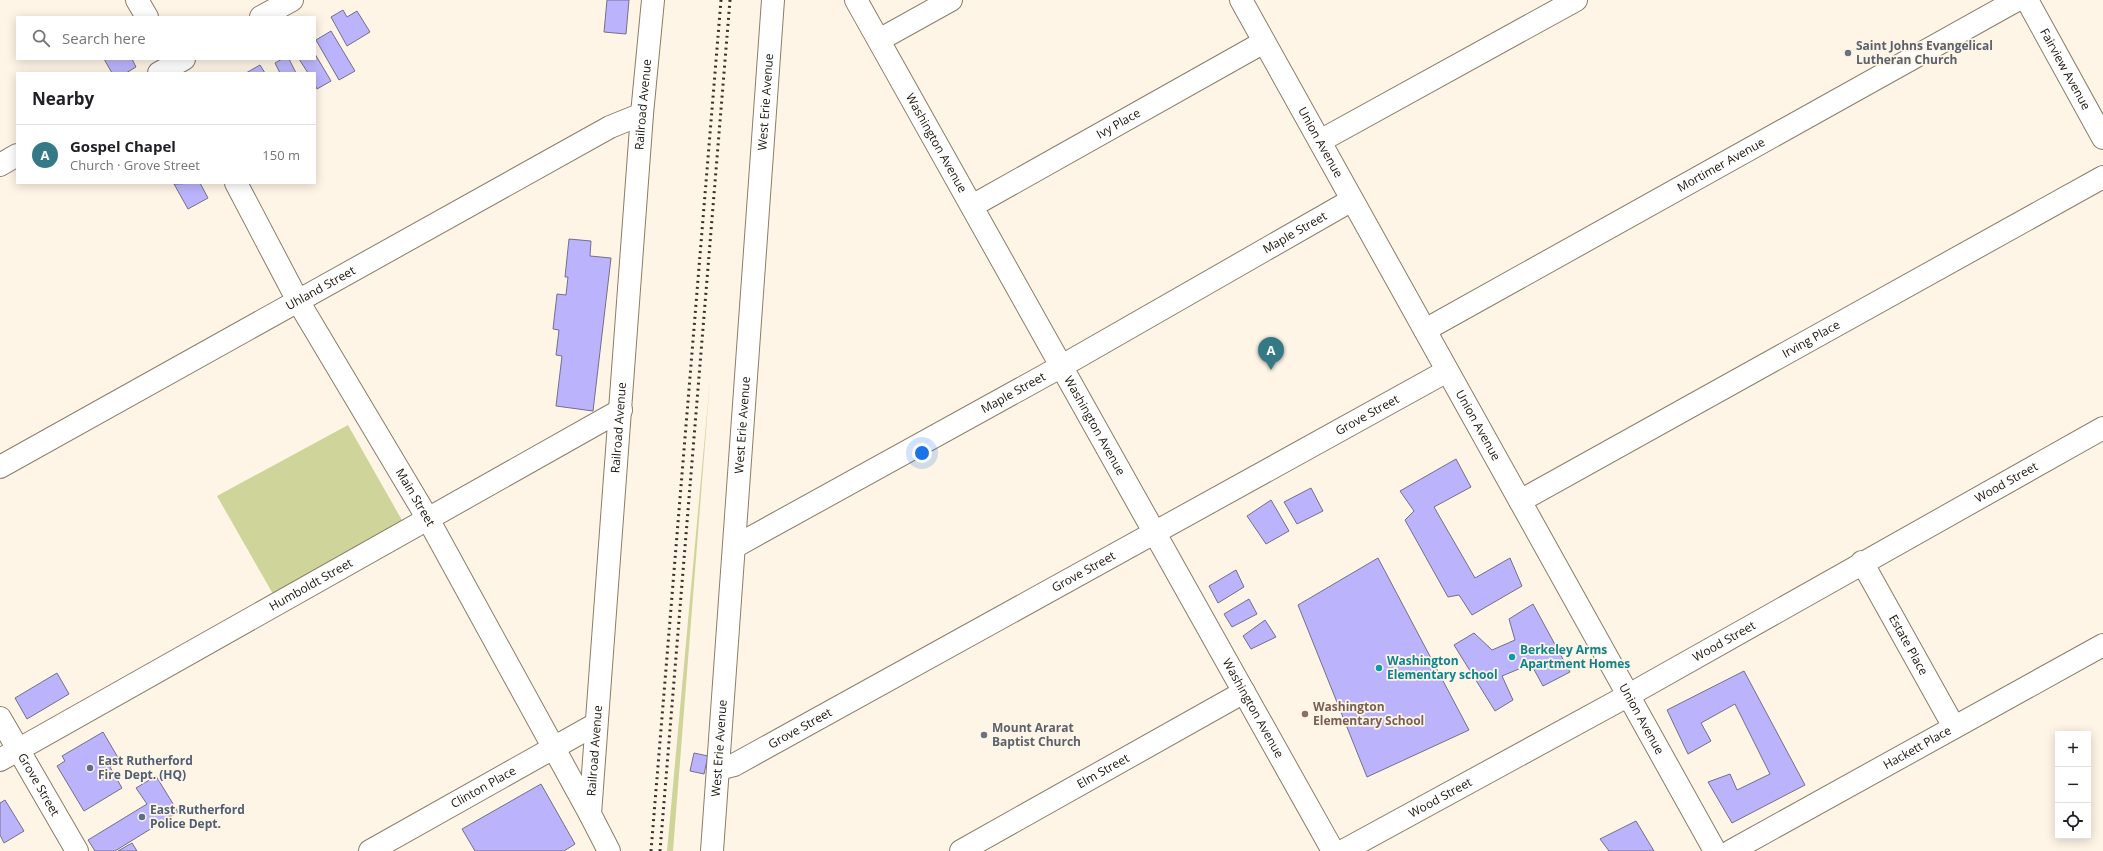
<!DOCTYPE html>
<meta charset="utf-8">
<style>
body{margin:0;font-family:"Open Sans",sans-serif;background:#f6f6f6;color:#202124}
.controls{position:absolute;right:12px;bottom:12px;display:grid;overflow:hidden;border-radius:0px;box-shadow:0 2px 10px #0003}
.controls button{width:36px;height:36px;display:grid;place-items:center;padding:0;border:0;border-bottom:1px solid #e0e0e0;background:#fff;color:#202124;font:20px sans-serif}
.you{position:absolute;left:922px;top:453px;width:14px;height:14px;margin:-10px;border:3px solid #fff;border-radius:50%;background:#1a73e8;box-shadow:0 0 0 6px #1a73e833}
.badge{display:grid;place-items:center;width:26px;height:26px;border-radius:50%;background:#347a86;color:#fff;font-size:13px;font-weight:700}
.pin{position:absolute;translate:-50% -33px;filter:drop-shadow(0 1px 2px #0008)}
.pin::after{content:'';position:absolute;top:21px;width:14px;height:12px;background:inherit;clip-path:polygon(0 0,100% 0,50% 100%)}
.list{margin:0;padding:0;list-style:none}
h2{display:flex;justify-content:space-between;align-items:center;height:52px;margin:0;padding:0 16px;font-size:17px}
h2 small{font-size:13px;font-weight:400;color:#757577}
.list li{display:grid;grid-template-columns:26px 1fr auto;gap:12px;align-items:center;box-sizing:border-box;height:60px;padding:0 16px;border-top:1px solid #e0e0e0}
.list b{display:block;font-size:15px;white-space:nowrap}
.list p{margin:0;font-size:13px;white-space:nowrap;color:#757577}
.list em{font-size:13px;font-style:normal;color:#757577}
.icon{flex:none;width:22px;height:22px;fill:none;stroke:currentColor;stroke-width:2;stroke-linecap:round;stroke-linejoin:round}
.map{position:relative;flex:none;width:2103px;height:851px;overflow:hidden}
.search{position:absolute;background:#fff;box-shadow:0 2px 10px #0003;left:16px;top:16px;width:300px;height:44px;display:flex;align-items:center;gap:10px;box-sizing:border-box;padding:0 14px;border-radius:0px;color:#757577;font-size:15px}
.panel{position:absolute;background:#fff;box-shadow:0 2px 10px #0003;left:16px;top:72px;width:300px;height:112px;border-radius:0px}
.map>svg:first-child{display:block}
.green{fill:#cfd59a}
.building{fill:#bbb4fc;stroke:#727088}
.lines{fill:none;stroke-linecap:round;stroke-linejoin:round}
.minor-casing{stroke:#8b7d67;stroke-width:24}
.major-casing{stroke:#8b7d67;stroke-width:24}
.minor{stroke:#fff;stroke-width:22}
.major{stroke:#fff;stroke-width:22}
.rail{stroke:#383228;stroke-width:3;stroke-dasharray:2 4;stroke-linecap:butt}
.worship-dot{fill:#6b7280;stroke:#fef5e6;stroke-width:1.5}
.culture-dot{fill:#0f9aa8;stroke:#fef5e6;stroke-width:1.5}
.education-dot{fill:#8d6e63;stroke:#fef5e6;stroke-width:1.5}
.service-dot{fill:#5c6f8a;stroke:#fef5e6;stroke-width:1.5}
.labels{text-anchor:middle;stroke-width:3.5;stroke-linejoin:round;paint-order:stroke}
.worship-label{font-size:12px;font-weight:bold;fill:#5b616d;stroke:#fef5e6;text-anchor:start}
.street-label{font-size:12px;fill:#1a150c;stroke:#fef5e6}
.culture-label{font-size:12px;font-weight:bold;fill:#0d838f;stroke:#fef5e6;text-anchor:start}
.education-label{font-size:12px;font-weight:bold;fill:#785e54;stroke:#fef5e6;text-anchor:start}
.service-label{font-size:12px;font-weight:bold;fill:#4e5e75;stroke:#fef5e6;text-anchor:start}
</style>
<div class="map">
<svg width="2103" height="851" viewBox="0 0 2103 851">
<rect width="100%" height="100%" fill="#fef5e6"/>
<g class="green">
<polygon points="710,380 673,851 667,851"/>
<polygon points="348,425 403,522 273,594 217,496"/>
</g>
<g class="building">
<polygon points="607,0 629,0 626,34 604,32"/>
<polygon points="343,10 347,17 357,11 370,32 347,46 331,17"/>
<polygon points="331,31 355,71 339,80 316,40"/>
<polygon points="315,54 331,81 317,89 315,85 315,73 308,73 299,59 315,59"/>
<polygon points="104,59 132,59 136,67 126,73 112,73"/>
<polygon points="282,59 289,59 296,73 280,73 275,63"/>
<polygon points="260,65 265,73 246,73"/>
<polygon points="200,183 208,198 188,209 174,184"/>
<polygon points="569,239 591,241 590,256 611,258 593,411 556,406 562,356 556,355 559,330 553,329 557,294 566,295 568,277 565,277"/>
<polygon points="1456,459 1471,487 1434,507 1475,578 1510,558 1522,586 1472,615 1459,595 1448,597 1405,520 1414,511 1400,491"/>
<polygon points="1311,488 1323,511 1297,524 1284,502"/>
<polygon points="1271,500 1289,531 1266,544 1247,516"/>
<polygon points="1378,558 1469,730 1367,777 1298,605"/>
<polygon points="1236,570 1244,587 1218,603 1209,586"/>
<polygon points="1249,599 1257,614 1232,627 1224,614"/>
<polygon points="1533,604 1570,672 1543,686 1531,664 1502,676 1513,700 1495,711 1454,645 1474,633 1492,650 1515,640 1509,619"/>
<polygon points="1265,620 1276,637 1251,649 1243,636"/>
<polygon points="1744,671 1805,785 1732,823 1708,782 1730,774 1737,790 1770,774 1735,704 1701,723 1711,741 1688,754 1667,710"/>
<polygon points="57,673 69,694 27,719 15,698"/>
<polygon points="103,732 120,761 110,767 122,788 84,811 57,766 65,761 62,756"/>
<polygon points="694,753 708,756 704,774 690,771"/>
<polygon points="156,776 178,812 115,851 95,851 88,840 147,804 136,788"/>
<polygon points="541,784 575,844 564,851 475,851 462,829"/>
<polygon points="5,800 24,831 4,843 0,835 0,803"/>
<polygon points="1636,821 1654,851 1609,851 1600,839"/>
<polygon points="132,843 137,851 118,851"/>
</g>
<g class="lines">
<g class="minor-casing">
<g id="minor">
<polyline points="137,0 147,17"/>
<path id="s1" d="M856,0l477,851"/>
<path id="s2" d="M2027,0l76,138"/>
<polyline points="261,17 292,0"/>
<polyline points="879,40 951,0"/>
<polyline points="159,73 184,59"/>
<polyline points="1320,141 1576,0"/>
<polyline points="0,165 17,155"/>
<path id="s3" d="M236,183l62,118 130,218 162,295"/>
<path id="s4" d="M972,206l292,-164"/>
<path id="s5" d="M1425,330l592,-330"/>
<path id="s6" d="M0,467l610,-340 32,-13"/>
<path id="s7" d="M1520,501l583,-324"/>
<path id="s8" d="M734,547l328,-181 290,-166"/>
<path id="s9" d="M1862,562l92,165"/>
<path id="s10" d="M0,718l77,133"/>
<path id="s11" d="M0,760l621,-350"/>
<path id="s12" d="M718,769l16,-4 713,-394"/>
<path id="s13" d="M370,851l226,-127"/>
<path id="s14" d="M609,851l-19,-37 52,-700 11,-114"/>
<path id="s15" d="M712,851l61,-851"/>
<path id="s16" d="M961,851l283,-159"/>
<path id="s17" d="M1343,851l286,-156 474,-267"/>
<path id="s18" d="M1731,851l372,-206"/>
</g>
</g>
<g class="major-casing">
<g id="major">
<path id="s19" d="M1241,0l474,851"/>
</g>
</g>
<use href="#minor" class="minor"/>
<use href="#major" class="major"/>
<g class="rail">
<polyline points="651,851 721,0"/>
<polyline points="660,851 730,0"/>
</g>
</g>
<g class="worship-dot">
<circle cx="1848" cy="53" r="4"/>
<circle cx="984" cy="735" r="4"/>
</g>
<g class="culture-dot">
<circle cx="1512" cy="657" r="4"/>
<circle cx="1379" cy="668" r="4"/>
</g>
<circle class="education-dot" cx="1305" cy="714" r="4"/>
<g class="service-dot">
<circle cx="90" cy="768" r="4"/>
<circle cx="142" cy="817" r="4"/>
</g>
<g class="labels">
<g class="worship-label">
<text x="1856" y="50">Saint Johns Evangelical<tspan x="1856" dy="14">Lutheran Church</tspan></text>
<text x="992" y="732">Mount Ararat<tspan x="992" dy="14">Baptist Church</tspan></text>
</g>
<g class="street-label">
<text dy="4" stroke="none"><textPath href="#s2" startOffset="79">Fairview Avenue</textPath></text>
<text dy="4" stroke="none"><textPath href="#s15" startOffset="751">West Erie Avenue</textPath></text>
<text dy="4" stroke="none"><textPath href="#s14" startOffset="753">Railroad Avenue</textPath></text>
<text dy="4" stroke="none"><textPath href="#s4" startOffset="168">Ivy Place</textPath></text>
<text dy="4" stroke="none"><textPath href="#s1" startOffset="164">Washington Avenue</textPath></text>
<text dy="4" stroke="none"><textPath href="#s19" startOffset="163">Union Avenue</textPath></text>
<text dy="4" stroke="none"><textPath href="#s5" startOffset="339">Mortimer Avenue</textPath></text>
<text dy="4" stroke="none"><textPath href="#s8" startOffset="643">Maple Street</textPath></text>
<text dy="4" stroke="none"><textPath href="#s6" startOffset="367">Uhland Street</textPath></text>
<text dy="4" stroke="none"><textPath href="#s7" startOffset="333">Irving Place</textPath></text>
<text dy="4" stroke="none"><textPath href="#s8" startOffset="319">Maple Street</textPath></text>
<text dy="4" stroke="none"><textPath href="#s12" startOffset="740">Grove Street</textPath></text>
<text dy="4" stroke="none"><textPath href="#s1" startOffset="488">Washington Avenue</textPath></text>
<text dy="4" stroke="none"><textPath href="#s15" startOffset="427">West Erie Avenue</textPath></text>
<text dy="4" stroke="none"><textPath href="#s19" startOffset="487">Union Avenue</textPath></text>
<text dy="4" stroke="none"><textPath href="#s14" startOffset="429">Railroad Avenue</textPath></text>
<text dy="4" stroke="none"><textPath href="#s17" startOffset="759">Wood Street</textPath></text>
<text dy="4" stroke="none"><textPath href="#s3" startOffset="362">Main Street</textPath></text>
<text dy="4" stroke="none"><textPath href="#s12" startOffset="416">Grove Street</textPath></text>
<text dy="4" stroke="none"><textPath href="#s11" startOffset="357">Humboldt Street</textPath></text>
<text dy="4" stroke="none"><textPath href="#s17" startOffset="435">Wood Street</textPath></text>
<text dy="4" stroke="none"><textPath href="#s9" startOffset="95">Estate Place</textPath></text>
<text dy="4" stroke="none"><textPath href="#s1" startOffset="812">Washington Avenue</textPath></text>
<text dy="4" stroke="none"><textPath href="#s19" startOffset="823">Union Avenue</textPath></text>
<text dy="4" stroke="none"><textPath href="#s12" startOffset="92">Grove Street</textPath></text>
<text dy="4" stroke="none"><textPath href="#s18" startOffset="213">Hackett Place</textPath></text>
<text dy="4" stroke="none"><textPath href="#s15" startOffset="103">West Erie Avenue</textPath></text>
<text dy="4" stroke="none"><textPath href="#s14" startOffset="105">Railroad Avenue</textPath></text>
<text dy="4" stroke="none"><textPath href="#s16" startOffset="163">Elm Street</textPath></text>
<text dy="4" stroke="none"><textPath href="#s10" startOffset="77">Grove Street</textPath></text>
<text dy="4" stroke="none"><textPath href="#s13" startOffset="130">Clinton Place</textPath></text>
<text dy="4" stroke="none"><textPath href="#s17" startOffset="111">Wood Street</textPath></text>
</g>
<g class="culture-label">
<text x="1520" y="654">Berkeley Arms<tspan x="1520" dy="14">Apartment Homes</tspan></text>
<text x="1387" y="665">Washington<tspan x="1387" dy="14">Elementary school</tspan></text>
</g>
<g class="education-label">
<text x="1313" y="711">Washington<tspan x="1313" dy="14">Elementary School</tspan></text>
</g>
<g class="service-label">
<text x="98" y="765">East Rutherford<tspan x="98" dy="14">Fire Dept. (HQ)</tspan></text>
<text x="150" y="814">East Rutherford<tspan x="150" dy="14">Police Dept.</tspan></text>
</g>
</g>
</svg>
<div class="controls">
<button>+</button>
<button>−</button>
<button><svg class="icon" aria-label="locate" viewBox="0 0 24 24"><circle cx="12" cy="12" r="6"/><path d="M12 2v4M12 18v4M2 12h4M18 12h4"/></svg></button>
</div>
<div class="you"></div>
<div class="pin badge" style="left:1271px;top:370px">A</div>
<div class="search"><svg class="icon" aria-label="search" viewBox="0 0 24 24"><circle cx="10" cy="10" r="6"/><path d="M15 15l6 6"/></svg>Search here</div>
<section class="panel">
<h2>Nearby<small></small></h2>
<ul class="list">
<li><span class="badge">A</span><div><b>Gospel Chapel</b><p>Church · Grove Street</p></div><em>150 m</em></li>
</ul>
</section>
</div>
